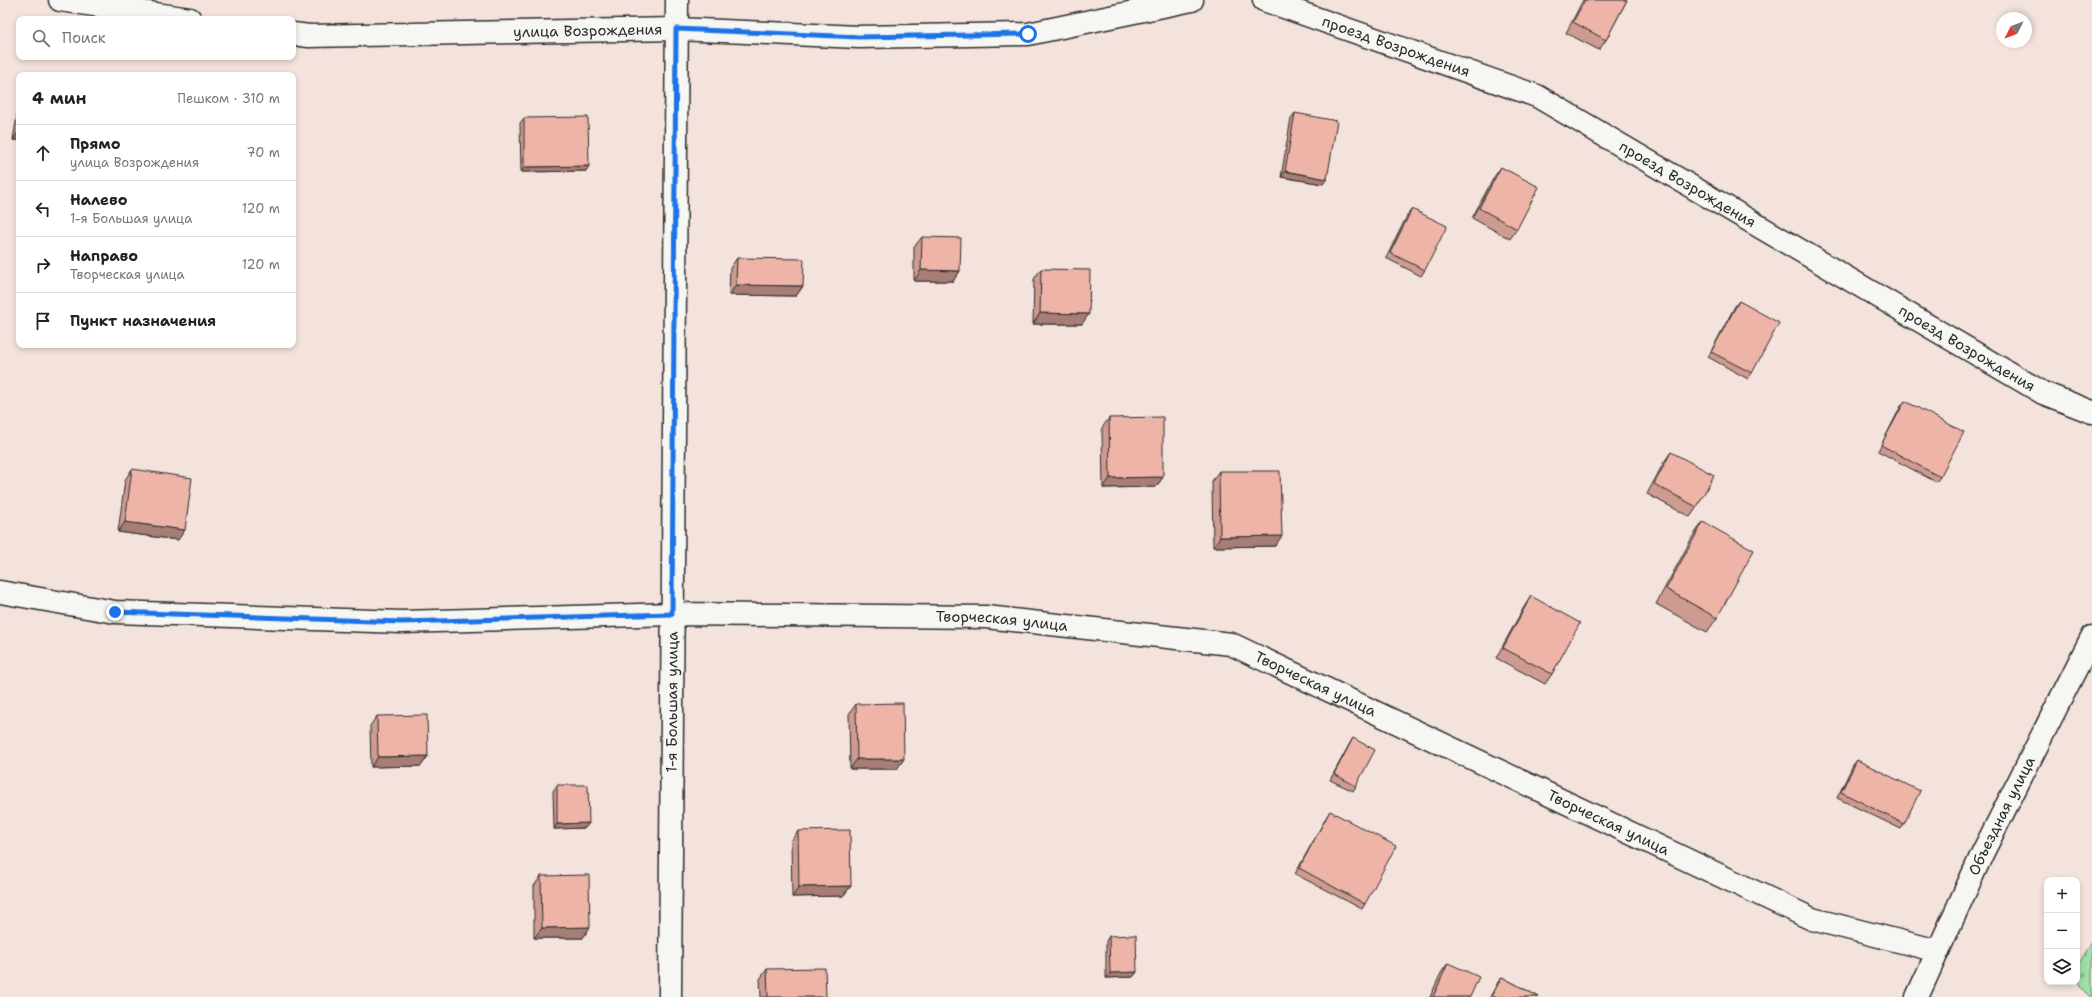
<!DOCTYPE html>
<html lang="ru">
<meta charset="utf-8">
<style>
body{margin:0;font-family:"Shantell Sans",sans-serif;background:#f6f6f6;color:#222}
.controls{position:absolute;right:12px;bottom:12px;display:grid;overflow:hidden;border-radius:8px;box-shadow:0 2px 6px #0003}
.controls button{width:36px;height:36px;display:grid;place-items:center;padding:0;border:0;border-bottom:1px solid #e0e0e0;background:#fff;color:#222;font:20px sans-serif}
.compass{position:absolute;left:1996px;top:12px;width:36px;height:36px;border-radius:50%;background:#fff;box-shadow:0 2px 6px #0003;rotate:228deg}
.stop{position:absolute;width:12px;height:12px;margin:-9px;border:3px solid #1a73e8;border-radius:50%;background:#fff}
.stop.end{background:#1a73e8;border-color:#fff;box-shadow:0 1px 4px #0008}
.list{margin:0;padding:0;list-style:none}
h2{display:flex;justify-content:space-between;align-items:center;height:52px;margin:0;padding:0 16px;font-size:17px}
h2 small{font-size:13px;font-weight:400;color:#767676}
.list li{display:grid;grid-template-columns:26px 1fr auto;gap:12px;align-items:center;box-sizing:border-box;height:56px;padding:0 16px;border-top:1px solid #e0e0e0}
.list b{display:block;font-size:15px;white-space:nowrap}
.list p{margin:0;font-size:13px;white-space:nowrap;color:#767676}
.list em{font-size:13px;font-style:normal;color:#767676}
.icon{flex:none;width:22px;height:22px;fill:none;stroke:currentColor;stroke-width:2;stroke-linecap:round;stroke-linejoin:round}
.map{position:relative;flex:none;width:2092px;height:997px;overflow:hidden}
.search{position:absolute;background:#fff;box-shadow:0 2px 6px #0003;left:16px;top:16px;width:280px;height:44px;display:flex;align-items:center;gap:10px;box-sizing:border-box;padding:0 14px;border-radius:8px;color:#767676;font-size:15px}
.panel{position:absolute;background:#fff;box-shadow:0 2px 6px #0003;left:16px;top:72px;width:280px;height:276px;border-radius:8px}
.map>svg:first-child{display:block}
.forest{fill:url(#forest-firs);stroke:#65856a}
.lines{fill:none;stroke-linecap:round;stroke-linejoin:round}
.street-casing{stroke:#2b2b2b;stroke-width:25}
.street{stroke:#f6f6f2;stroke-width:22}
.wall{fill:#cd9b90;stroke:#2b2b2b}
.shaded-wall{fill:#a77e76;stroke:#2b2b2b}
.building{fill:#eeb4a8;stroke:#2b2b2b}
.route{stroke:#1a73e8;stroke-width:5}
.labels{text-anchor:middle;stroke-width:4;stroke-linejoin:round;paint-order:stroke}
.street-label{font-size:15px;fill:#2b2b2b;stroke:#f6f6f2}
</style>
<div class="map">
<svg width="2092" height="997" viewBox="0 0 2092 997">
<defs>
<pattern id="forest-firs" width="22" height="20" patternUnits="userSpaceOnUse"><rect width="22" height="20" fill="#9fdfa8"/><path d="M5 1l3.5 6h-7zM16 11l3.5 6h-7z" fill="#89c091"/></pattern>
</defs>
<rect width="100%" height="100%" fill="#f4e2dc"/>
<filter id="ink" filterUnits="userSpaceOnUse"><feTurbulence type="fractalNoise" baseFrequency=".025" numOctaves="2"/><feDisplacementMap in="SourceGraphic" scale="8" xChannelSelector="R" yChannelSelector="G"/><feConvolveMatrix kernelMatrix="1 2 1 2 8 2 1 2 1" color-interpolation-filters="sRGB"/></filter>
<g filter="url(#ink)">
<path class="forest" d="M2092,940v57h-1c-25,-17 -10,-37 1,-57z"/>
<g class="lines">
<g class="street-casing">
<g id="street">
<polyline points="60,0 190,19"/>
<path id="s1" d="M1264,0l273,96 506,297 49,19"/>
<path id="s2" d="M293,34l16,2 367,-7 183,8 169,-3 164,-34"/>
<path id="s3" d="M0,592l115,20 287,10 271,-8 313,3 245,27 581,275 126,32"/>
<path id="s4" d="M670,997l7,-997"/>
<path id="s5" d="M1917,997l66,-145 109,-215"/>
</g>
</g>
<use href="#street" class="street"/>
</g>
<g class="wall">
<polygon points="1583,0 1627,0 1606,40 1599,50 1566,33"/>
<polygon points="19,105 19,140 13,140"/>
<polygon points="1295,113 1323,184 1281,177 1291,118"/>
<polygon points="524,118 586,171 521,172 520,123"/>
<polygon points="1501,167 1517,229 1510,239 1472,218 1494,177"/>
<polygon points="1412,209 1425,270 1421,276 1386,258 1408,214"/>
<polygon points="922,237 960,271 953,281 914,281 914,247"/>
<polygon points="737,258 803,286 796,296 729,295 730,268"/>
<polygon points="1041,269 1082,324 1033,324 1034,279"/>
<polygon points="1739,301 1752,373 1748,379 1708,357 1735,306"/>
<polygon points="1905,401 1940,477 1936,482 1878,451 1901,406"/>
<polygon points="1109,418 1163,477 1156,487 1103,488 1102,428"/>
<polygon points="1671,452 1697,507 1690,517 1647,494 1664,462"/>
<polygon points="132,469 178,540 118,532 125,480"/>
<polygon points="1219,471 1275,546 1213,547 1212,481"/>
<polygon points="1703,522 1717,618 1707,632 1656,604 1693,536"/>
<polygon points="1531,596 1552,674 1545,684 1496,658 1524,607"/>
<polygon points="856,704 897,769 850,769 849,714"/>
<polygon points="377,716 428,756 421,766 371,767 370,726"/>
<polygon points="1353,738 1356,786 1353,791 1330,780 1350,743"/>
<polygon points="1857,760 1904,824 1901,829 1837,798 1853,765"/>
<polygon points="557,785 589,823 585,828 554,829 553,791"/>
<polygon points="1330,811 1365,904 1362,909 1295,874 1327,816"/>
<polygon points="798,831 851,886 843,896 792,897 791,841"/>
<polygon points="541,876 583,938 534,938 534,886"/>
<polygon points="1109,936 1137,972 1133,977 1106,978 1106,941"/>
<polygon points="1448,963 1470,997 1430,997 1441,973"/>
<polygon points="767,969 826,997 761,997 760,979"/>
<polygon points="1502,977 1539,997 1490,997 1498,982"/>
</g>
<g class="shaded-wall">
<polygon points="19,131 19,140 13,140"/>
<polygon points="589,166 586,171 521,172 524,167"/>
<polygon points="1285,171 1327,179 1323,184 1281,177"/>
<polygon points="921,270 960,271 953,281 914,281"/>
<polygon points="736,285 803,286 796,296 729,295"/>
<polygon points="1040,313 1089,314 1082,324 1033,324"/>
<polygon points="1163,477 1156,487 1103,488 1110,478"/>
<polygon points="125,522 185,530 178,540 118,532"/>
<polygon points="1282,536 1275,546 1213,547 1220,537"/>
<polygon points="428,756 421,766 371,767 378,757"/>
<polygon points="857,759 904,759 897,769 850,769"/>
<polygon points="589,823 585,828 554,829 557,824"/>
<polygon points="851,886 843,896 792,897 799,887"/>
<polygon points="590,927 583,938 534,938 542,928"/>
<polygon points="1137,972 1133,977 1106,978 1110,973"/>
</g>
<g class="building">
<polygon points="1585,0 1627,0 1606,40 1573,22"/>
<polygon points="1295,113 1337,121 1327,179 1285,171"/>
<polygon points="588,117 589,166 524,167 524,118"/>
<polygon points="1501,167 1539,187 1517,229 1479,208"/>
<polygon points="1412,209 1447,226 1425,270 1390,253"/>
<polygon points="922,237 961,238 960,271 921,270"/>
<polygon points="737,258 804,259 803,286 736,285"/>
<polygon points="1041,269 1090,270 1089,314 1040,313"/>
<polygon points="1739,301 1779,323 1752,373 1711,352"/>
<polygon points="1905,401 1964,432 1940,477 1881,445"/>
<polygon points="1163,417 1163,477 1110,478 1109,418"/>
<polygon points="1671,452 1714,475 1697,507 1654,484"/>
<polygon points="132,469 192,478 185,530 125,522"/>
<polygon points="1219,471 1280,471 1282,536 1220,537"/>
<polygon points="1703,522 1754,550 1717,618 1666,589"/>
<polygon points="1531,596 1580,623 1552,674 1503,648"/>
<polygon points="903,703 904,759 857,759 856,704"/>
<polygon points="427,715 428,756 378,757 377,716"/>
<polygon points="1353,738 1375,750 1356,786 1334,774"/>
<polygon points="1857,760 1920,791 1904,824 1841,792"/>
<polygon points="557,785 588,785 589,823 557,824"/>
<polygon points="1330,811 1396,846 1365,904 1299,868"/>
<polygon points="850,830 851,886 799,887 798,831"/>
<polygon points="589,875 590,927 542,928 541,876"/>
<polygon points="1136,935 1137,972 1110,973 1109,936"/>
<polygon points="1448,963 1479,977 1470,997 1433,997"/>
<polygon points="825,968 826,997 768,997 767,969"/>
<polygon points="1502,977 1539,997 1491,997"/>
</g>
</g>
<g class="lines" filter="url(#ink)">
<polyline class="route" points="115,612 402,622 672,614 676,29 859,37 1028,34"/>
</g>
<g class="labels">
<g class="street-label">
<text dy="5" stroke="none"><textPath href="#s2" startOffset="295">улица Возрождения</textPath></text>
<text dy="5" stroke="none"><textPath href="#s1" startOffset="140">проезд Возрождения</textPath></text>
<text dy="5" stroke="none"><textPath href="#s1" startOffset="464">проезд Возрождения</textPath></text>
<text dy="5" stroke="none"><textPath href="#s1" startOffset="788">проезд Возрождения</textPath></text>
<text dy="5" stroke="none"><textPath href="#s3" startOffset="1004">Творческая улица</textPath></text>
<text dy="5" stroke="none"><textPath href="#s3" startOffset="1328">Творческая улица</textPath></text>
<text dy="5" stroke="none"><textPath href="#s4" startOffset="295">1-я Большая улица</textPath></text>
<text dy="5" stroke="none"><textPath href="#s5" startOffset="200">Объездная улица</textPath></text>
<text dy="5" stroke="none"><textPath href="#s3" startOffset="1652">Творческая улица</textPath></text>
</g>
</g>
</svg>
<div class="controls">
<button>+</button>
<button>−</button>
<button><svg class="icon" aria-label="layers" viewBox="0 0 24 24"><path d="M12 4l9 5-9 5-9-5zM3 14l9 5 9-5"/></svg></button>
</div>
<svg class="compass" viewBox="-18 -18 36 36"><path d="M0-13l5 13h-10z" fill="#e53935"/><path d="M0 13l5-13h-10z" fill="#767676"/></svg>
<div class="stop" style="left:1028px;top:34px"></div>
<div class="stop end" style="left:115px;top:612px"></div>
<div class="search"><svg class="icon" aria-label="search" viewBox="0 0 24 24"><circle cx="10" cy="10" r="6"/><path d="M15 15l6 6"/></svg>Поиск</div>
<section class="panel">
<h2>4 мин<small>Пешком · 310 m</small></h2>
<ul class="list">
<li><svg class="icon" aria-label="ahead" viewBox="0 0 24 24"><path d="M12 20V5M6 11l6-6 6 6"/></svg><div><b>Прямо</b><p>улица Возрождения</p></div><em>70 m</em></li>
<li><svg class="icon" aria-label="left" viewBox="0 0 24 24"><path d="M17 20v-9H6M10 6l-5 5 5 5"/></svg><div><b>Налево</b><p>1-я Большая улица</p></div><em>120 m</em></li>
<li><svg class="icon" aria-label="right" viewBox="0 0 24 24"><path d="M7 20v-9h11M14 6l5 5-5 5"/></svg><div><b>Направо</b><p>Творческая улица</p></div><em>120 m</em></li>
<li><svg class="icon" aria-label="arrive" viewBox="0 0 24 24"><path d="M6 21V4h12l-3 4 3 4H6"/></svg><div><b>Пункт назначения</b></div></li>
</ul>
</section>
</div>
